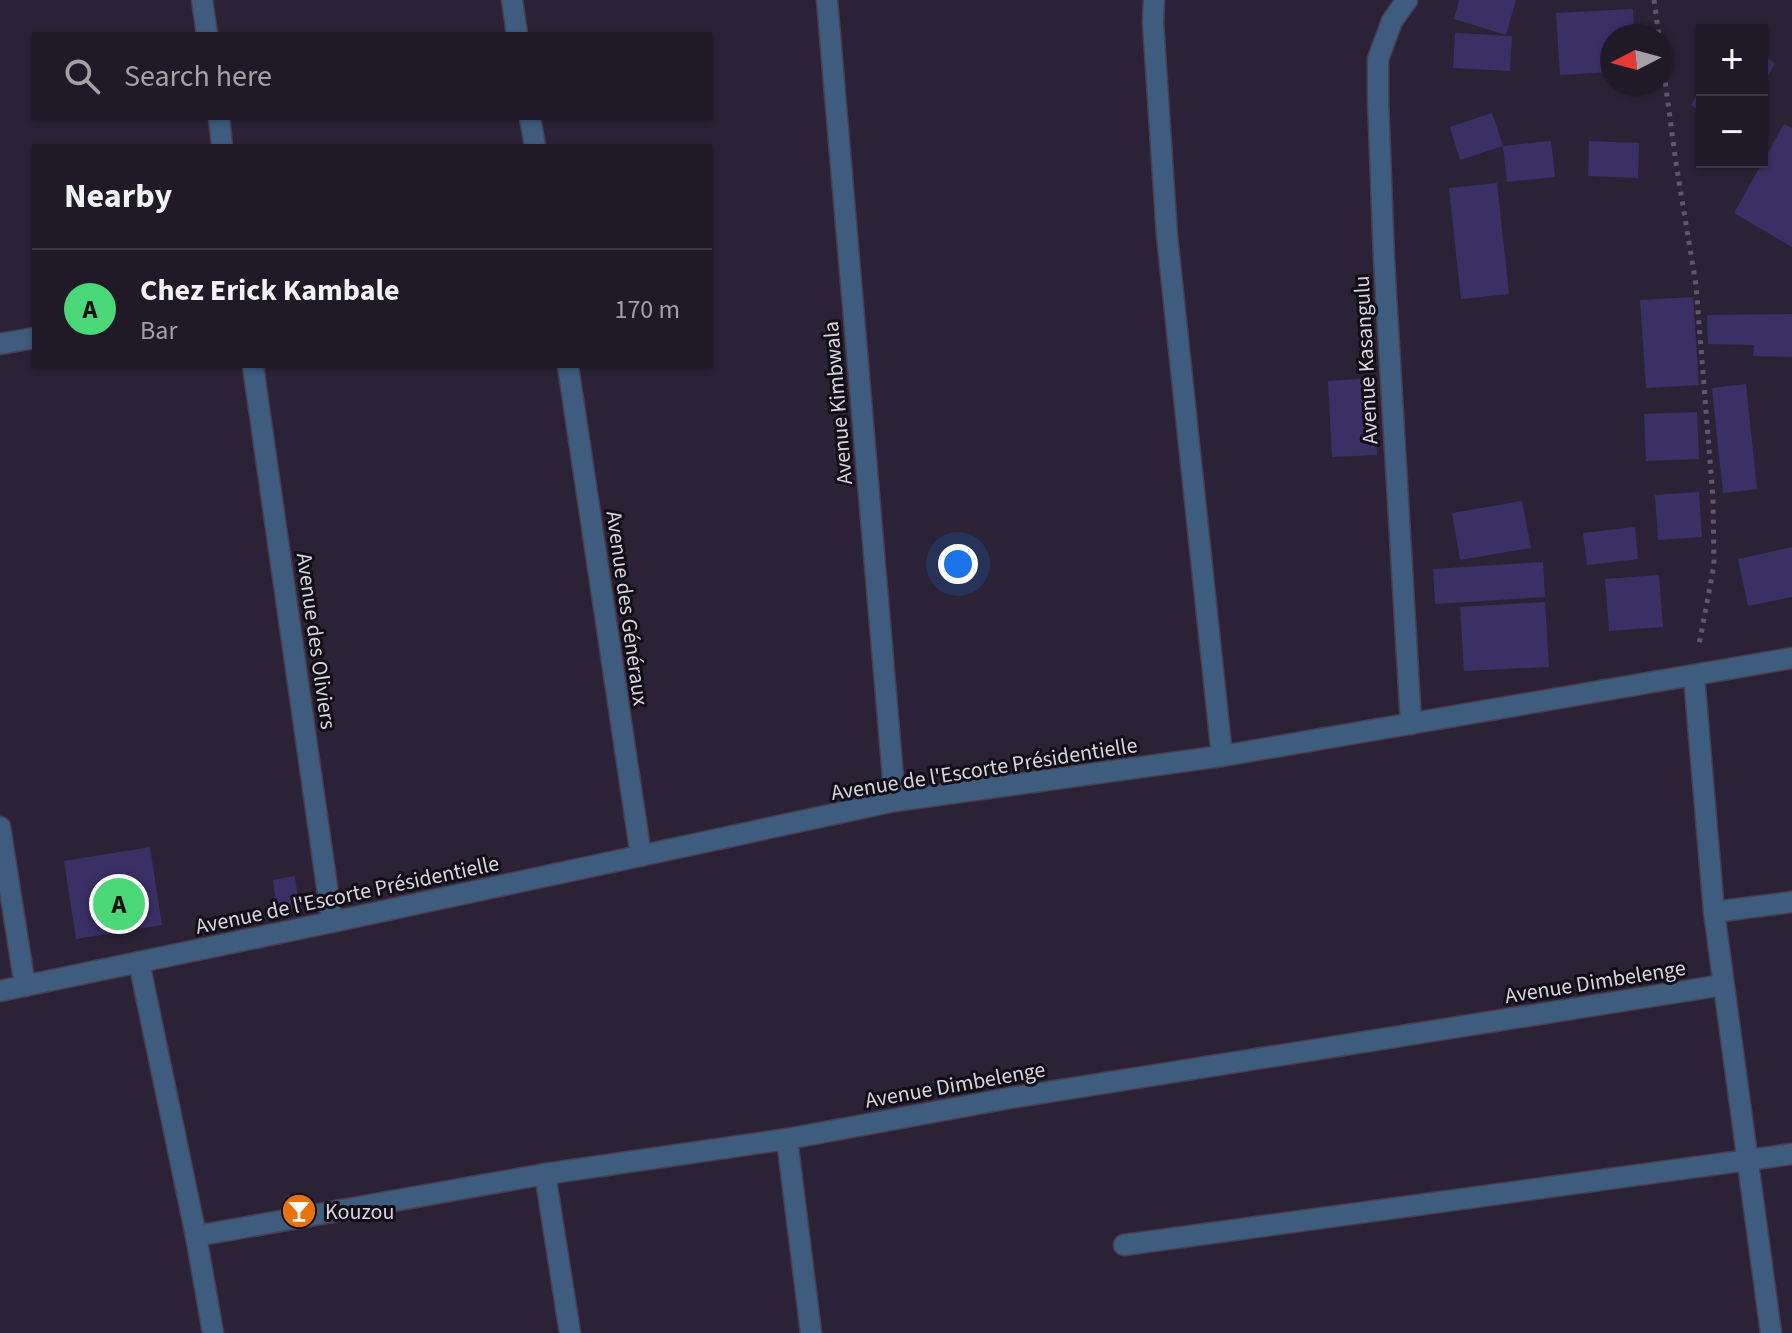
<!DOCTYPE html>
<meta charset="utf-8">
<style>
body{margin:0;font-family:"Source Sans 3",sans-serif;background:#282330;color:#f1f3f6}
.controls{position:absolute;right:24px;top:24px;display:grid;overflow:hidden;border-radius:0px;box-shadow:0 2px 6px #0004}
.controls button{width:72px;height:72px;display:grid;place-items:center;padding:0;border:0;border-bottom:2px solid #3d3845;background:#201a28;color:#f1f3f6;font:40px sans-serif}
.compass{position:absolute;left:1600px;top:24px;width:72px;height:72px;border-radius:50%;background:#201a28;box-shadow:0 2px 6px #0004;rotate:264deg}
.you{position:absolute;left:958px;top:564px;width:28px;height:28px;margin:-20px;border:6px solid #fff;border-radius:50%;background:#1a73e8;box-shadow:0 0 0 12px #1a73e833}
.badge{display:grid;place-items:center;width:52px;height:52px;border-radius:50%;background:#4ad778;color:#111;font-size:26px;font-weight:700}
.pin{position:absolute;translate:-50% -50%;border:4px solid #fff;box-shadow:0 2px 8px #0006}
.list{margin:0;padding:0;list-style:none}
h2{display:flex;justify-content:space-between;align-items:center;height:104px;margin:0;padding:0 32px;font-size:34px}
h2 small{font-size:26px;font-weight:400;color:#a2a1a8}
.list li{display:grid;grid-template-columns:52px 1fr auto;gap:24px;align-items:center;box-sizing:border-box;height:120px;padding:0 32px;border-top:2px solid #3d3845}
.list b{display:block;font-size:30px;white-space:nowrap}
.list p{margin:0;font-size:26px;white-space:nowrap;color:#a2a1a8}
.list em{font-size:26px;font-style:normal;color:#a2a1a8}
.icon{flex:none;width:44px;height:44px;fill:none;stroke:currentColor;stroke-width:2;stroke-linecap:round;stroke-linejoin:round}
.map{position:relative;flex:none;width:1792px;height:1333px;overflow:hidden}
.search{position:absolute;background:#201a28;box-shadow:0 2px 6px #0004;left:32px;top:32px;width:680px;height:88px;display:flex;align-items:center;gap:20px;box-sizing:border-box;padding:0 28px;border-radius:0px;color:#a2a1a8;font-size:30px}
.panel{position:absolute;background:#201a28;box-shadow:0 2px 6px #0004;left:32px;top:144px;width:680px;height:224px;border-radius:0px}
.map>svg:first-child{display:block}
.building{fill:#3a3065}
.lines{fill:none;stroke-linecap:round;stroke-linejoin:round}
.minor-casing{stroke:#473e51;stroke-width:23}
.path{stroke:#60586a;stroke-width:5;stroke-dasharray:4 6;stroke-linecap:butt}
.minor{stroke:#3d5c7e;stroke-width:20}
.labels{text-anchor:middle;stroke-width:6;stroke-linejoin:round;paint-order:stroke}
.street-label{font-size:22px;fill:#d8d3e1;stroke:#110e17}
.poi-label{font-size:22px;fill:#d8d3e1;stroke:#110e17;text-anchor:start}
</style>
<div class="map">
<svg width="1792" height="1333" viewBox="0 0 1792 1333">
<rect width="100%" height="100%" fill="#2b2236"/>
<g class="building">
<polygon points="1459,0 1516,0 1506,35 1454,19"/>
<polygon points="1633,9 1634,36 1612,36 1612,72 1560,75 1556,13"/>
<polygon points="1455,33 1512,36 1510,71 1453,68"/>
<polygon points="1762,56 1775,63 1762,87"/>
<polygon points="1702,86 1702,112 1691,105"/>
<polygon points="1492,113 1503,146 1460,160 1450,127"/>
<polygon points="1784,124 1792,128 1792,247 1734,213"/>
<polygon points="1551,141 1555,177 1507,182 1503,146"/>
<polygon points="1589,141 1639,143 1638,178 1588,176"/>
<polygon points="1497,183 1509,294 1461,299 1449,188"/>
<polygon points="1693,297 1699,385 1646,388 1640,300"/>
<polygon points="1792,314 1792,357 1753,356 1754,345 1708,344 1707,315"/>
<polygon points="1372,378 1377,455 1332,457 1328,381"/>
<polygon points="1746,384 1757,489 1723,493 1712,388"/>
<polygon points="1697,412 1699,459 1646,461 1644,414"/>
<polygon points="1699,492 1702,537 1658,540 1655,495"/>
<polygon points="1522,501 1531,548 1460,560 1452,513"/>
<polygon points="1635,527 1638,559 1587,565 1583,533"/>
<polygon points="1792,547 1792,597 1748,606 1738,559"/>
<polygon points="1543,562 1545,597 1435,604 1433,569"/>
<polygon points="1659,575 1663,627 1609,631 1605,579"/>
<polygon points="1545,602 1549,667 1464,671 1460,607"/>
<polygon points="150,847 162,925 76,939 64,861"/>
<polygon points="295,876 299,907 277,911 273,880"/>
</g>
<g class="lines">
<g class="minor-casing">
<g id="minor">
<polyline points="202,0 207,34"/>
<polyline points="512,0 517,34"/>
<polyline points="827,0 895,801"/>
<polyline points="1154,0 1153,22 1167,236 1222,756"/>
<polyline points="1407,0 1392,21 1378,59 1378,99 1384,260 1411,724"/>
<polyline points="219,118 222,146"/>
<polyline points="530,118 535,146"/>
<polyline points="0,344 34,338"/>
<polyline points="253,366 332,922"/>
<polyline points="568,366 641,856"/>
<polyline points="1694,676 1714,912 1771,1333"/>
<polyline points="0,827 25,986"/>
<polyline points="1714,912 1792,902"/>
<polyline points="139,962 196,1236 213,1333"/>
<polyline points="0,991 332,922 895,801 1222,756 1792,658"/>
<polyline points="787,1139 811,1333"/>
<polyline points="545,1174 570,1333"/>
<polyline points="196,1236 545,1174 787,1139 1010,1098 1723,985"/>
<polyline points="1124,1245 1792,1154"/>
</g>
</g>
<g class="path">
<polyline points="1654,0 1659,36"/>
<polyline points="1660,43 1676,163 1696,285 1713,499 1714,565 1699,645"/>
</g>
<use href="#minor" class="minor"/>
</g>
<defs>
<g id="bar-disc" transform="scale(1.8)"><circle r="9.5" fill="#e8710a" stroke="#110e17"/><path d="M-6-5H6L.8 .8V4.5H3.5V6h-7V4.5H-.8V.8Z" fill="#fff"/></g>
</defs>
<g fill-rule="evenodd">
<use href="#bar-disc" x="299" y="1211"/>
</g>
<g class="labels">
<g class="street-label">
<text transform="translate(1365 360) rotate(-93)" y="8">Avenue Kasangulu</text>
<text transform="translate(837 403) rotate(-95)" y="8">Avenue Kimbwala</text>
<text transform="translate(628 608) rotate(82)" y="8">Avenue des Généraux</text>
<text transform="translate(317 641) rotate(82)" y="8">Avenue des Oliviers</text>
<text transform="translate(984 768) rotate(-9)" y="8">Avenue de l'Escorte Présidentielle</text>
<text transform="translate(347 894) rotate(-12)" y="8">Avenue de l'Escorte Présidentielle</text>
<text transform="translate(1595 981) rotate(-9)" y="8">Avenue Dimbelenge</text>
<text transform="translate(955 1084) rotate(-10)" y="8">Avenue Dimbelenge</text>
</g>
<g class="poi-label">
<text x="325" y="1219">Kouzou</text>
</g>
</g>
</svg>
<div class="controls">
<button>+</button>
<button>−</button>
</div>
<svg class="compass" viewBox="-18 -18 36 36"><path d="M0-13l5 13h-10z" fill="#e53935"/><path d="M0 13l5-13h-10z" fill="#a2a1a8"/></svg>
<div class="you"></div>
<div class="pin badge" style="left:119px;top:904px">A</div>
<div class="search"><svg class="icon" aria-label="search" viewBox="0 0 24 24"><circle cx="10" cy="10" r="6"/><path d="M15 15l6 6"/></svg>Search here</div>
<section class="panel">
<h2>Nearby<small></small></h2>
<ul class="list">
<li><span class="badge">A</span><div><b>Chez Erick Kambale</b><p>Bar</p></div><em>170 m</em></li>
</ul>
</section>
</div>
